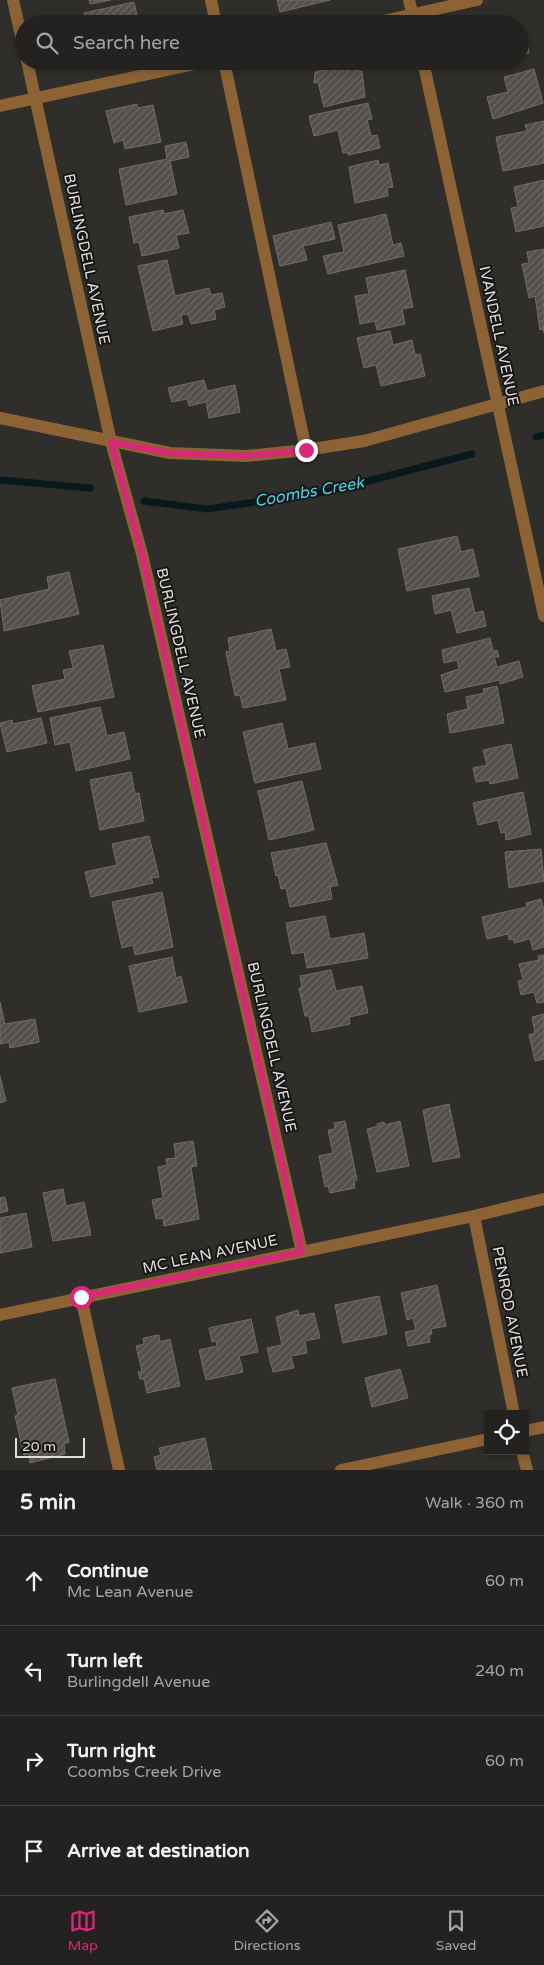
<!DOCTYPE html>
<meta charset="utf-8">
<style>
body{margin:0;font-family:"Varela Round",sans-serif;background:#302f2d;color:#f1f3f6}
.controls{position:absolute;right:15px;bottom:15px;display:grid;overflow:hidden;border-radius:0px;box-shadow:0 2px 8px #0003}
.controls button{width:45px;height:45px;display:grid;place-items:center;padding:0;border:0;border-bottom:1px solid #413f3e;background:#242220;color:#f1f3f6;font:25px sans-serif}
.scale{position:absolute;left:15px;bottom:12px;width:70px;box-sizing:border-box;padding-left:5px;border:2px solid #e0dedc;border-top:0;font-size:14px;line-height:18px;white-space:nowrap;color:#e0dedc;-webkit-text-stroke:4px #171615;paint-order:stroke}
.stop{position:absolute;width:15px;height:15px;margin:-11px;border:4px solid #db2777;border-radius:50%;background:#fff}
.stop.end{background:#db2777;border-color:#fff;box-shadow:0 1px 5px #0008}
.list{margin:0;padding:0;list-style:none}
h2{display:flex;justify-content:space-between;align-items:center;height:65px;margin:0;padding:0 20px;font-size:21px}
h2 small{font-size:16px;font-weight:400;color:#a3a4a5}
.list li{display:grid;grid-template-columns:32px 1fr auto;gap:15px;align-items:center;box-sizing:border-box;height:90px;padding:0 20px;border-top:1px solid #413f3e}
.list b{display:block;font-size:19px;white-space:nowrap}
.list p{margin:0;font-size:16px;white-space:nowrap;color:#a3a4a5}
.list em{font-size:16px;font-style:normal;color:#a3a4a5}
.icon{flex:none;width:28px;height:28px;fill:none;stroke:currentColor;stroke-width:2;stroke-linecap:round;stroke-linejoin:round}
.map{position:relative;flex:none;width:544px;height:1470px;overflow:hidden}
.search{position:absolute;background:#242220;box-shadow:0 2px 8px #0003;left:15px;right:15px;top:15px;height:55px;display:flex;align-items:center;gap:12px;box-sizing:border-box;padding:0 18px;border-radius:28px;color:#a3a4a5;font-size:19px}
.sheet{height:425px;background:#242220}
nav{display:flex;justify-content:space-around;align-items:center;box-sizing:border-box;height:70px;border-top:1px solid #413f3e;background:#242220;font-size:14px;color:#a3a4a5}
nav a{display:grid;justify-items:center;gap:2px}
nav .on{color:#db2777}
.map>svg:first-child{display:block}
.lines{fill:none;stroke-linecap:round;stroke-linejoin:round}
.stream{stroke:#07191c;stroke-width:7}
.building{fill:url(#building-hatch);stroke:#706c69}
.minor{stroke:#8d6335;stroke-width:12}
.route{stroke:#db2777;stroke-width:6}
.labels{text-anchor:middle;stroke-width:4;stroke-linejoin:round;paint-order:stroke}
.street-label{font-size:15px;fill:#e0dedc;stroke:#171615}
.water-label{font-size:16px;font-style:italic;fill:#45d6eb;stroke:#171615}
</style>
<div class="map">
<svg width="544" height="1470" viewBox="0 0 544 1470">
<defs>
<pattern id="building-hatch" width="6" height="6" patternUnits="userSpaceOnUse" patternTransform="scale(1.25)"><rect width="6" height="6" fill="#534f4d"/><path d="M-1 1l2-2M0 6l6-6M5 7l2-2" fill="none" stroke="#6b6866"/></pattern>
</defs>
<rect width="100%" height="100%" fill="#302e2b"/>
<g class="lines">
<g class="stream">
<polyline points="536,437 544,435"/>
<polyline points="0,480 90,488"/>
<polyline points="144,501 207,509 326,492 472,454"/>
</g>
</g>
<g class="building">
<polygon points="89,0 111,0 90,4"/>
<polygon points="277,0 330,0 280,12"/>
<polygon points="134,2 139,24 86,24 84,13"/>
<polygon points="512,20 512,24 490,24"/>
<polygon points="525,28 529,53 520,55 520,29"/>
<polygon points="490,61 514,61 515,65 491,69"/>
<polygon points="357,62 359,72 362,71 365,97 324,107 318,82 314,83 315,72"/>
<polygon points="534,69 543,103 493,119 487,97 508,92 504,77"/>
<polygon points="368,103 372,119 367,120 371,136 377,135 380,148 348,155 348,152 343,153 338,130 314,136 309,116"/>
<polygon points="137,104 138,108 153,105 161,142 125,149 123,140 114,143 106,111"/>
<polygon points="544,121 544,163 503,171 496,137 527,131 525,125"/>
<polygon points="186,142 189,157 170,161 177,194 126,205 119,169 167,159 165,146"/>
<polygon points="378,160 379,165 388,163 393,187 387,188 388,196 355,203 349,167"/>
<polygon points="544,180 544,226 516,232 511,208 518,207 514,187"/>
<polygon points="163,210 164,214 183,210 189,233 176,235 179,248 142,256 139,242 134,243 129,217"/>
<polygon points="386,214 393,245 401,243 404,256 328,274 323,256 344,252 338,225"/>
<polygon points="331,222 335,239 303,246 307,260 280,266 273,236"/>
<polygon points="544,249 544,333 543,329 540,330 535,296 529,298 522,264 529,263 527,252"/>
<polygon points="167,260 175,296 209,288 211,295 222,293 225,307 214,310 216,319 191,324 188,314 181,315 183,324 153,331 138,266"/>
<polygon points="405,270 413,307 402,309 405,324 377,330 375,321 360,324 355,296 369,294 366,278"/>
<polygon points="390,331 393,345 412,340 415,355 420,354 425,376 381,386 376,365 364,368 357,338"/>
<polygon points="204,380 207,391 235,385 240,412 209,418 206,402 189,406 187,399 172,402 168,388"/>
<polygon points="457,536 461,552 473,549 479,576 407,591 398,549"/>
<polygon points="69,572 79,614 4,631 0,600 49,589 47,577"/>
<polygon points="469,588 475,613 483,611 486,626 457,633 451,610 435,614 432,596"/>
<polygon points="271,629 276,651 286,649 290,667 279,669 286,700 243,708 240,695 235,696 226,652 230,651 228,638"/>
<polygon points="490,638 493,651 497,650 499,657 494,657 497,667 519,661 523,677 500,684 500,680 445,692 441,675 459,669 457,660 444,663 442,650"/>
<polygon points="103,645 114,697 38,712 32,686 65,679 63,670 73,668 69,651"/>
<polygon points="497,686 504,723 450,733 447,714 468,709 466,697 484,693 483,689"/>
<polygon points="100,707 107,736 124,732 130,759 76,771 70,742 55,745 50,718"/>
<polygon points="41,718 47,743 7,752 0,723 12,720 13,724"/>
<polygon points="282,723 288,749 315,743 321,769 255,783 243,732"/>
<polygon points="511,744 518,778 490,784 489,780 476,782 473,768 487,765 483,750"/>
<polygon points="131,772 135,794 139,793 144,821 100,830 90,780"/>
<polygon points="302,781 314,830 269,840 258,791"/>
<polygon points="523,792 531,834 506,840 505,832 501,833 498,820 478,825 473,803"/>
<polygon points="149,836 159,877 151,878 153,883 91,897 85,872 117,865 112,844"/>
<polygon points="326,843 338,885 330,887 332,899 290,907 286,888 281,889 278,875 276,876 271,853"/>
<polygon points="541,849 544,881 509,888 505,852"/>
<polygon points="162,892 173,947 135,955 133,945 122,948 112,902"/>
<polygon points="541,899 544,910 544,947 533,950 530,939 514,943 514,939 509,940 508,934 487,939 482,917 527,907 526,903"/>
<polygon points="325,916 330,939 364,933 368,958 307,968 304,952 292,954 286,923"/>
<polygon points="544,955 544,1002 537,1003 534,992 521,995 518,981 523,980 519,964 539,960 538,956"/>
<polygon points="172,957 176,978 181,976 187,1002 139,1012 129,966"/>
<polygon points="331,970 336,991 362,986 368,1013 349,1017 350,1024 312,1032 309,1016 305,1016 299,988 302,988 300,976"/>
<polygon points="0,1002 5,1024 35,1019 39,1042 10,1048 9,1042 0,1044"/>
<polygon points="544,1014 544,1059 535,1061 529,1035 535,1033 532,1017"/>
<polygon points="0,1076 6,1101 0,1103"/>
<polygon points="449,1104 460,1157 433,1162 423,1110"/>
<polygon points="345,1121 357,1180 354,1181 355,1188 330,1193 328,1186 325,1187 319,1156 333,1153 328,1130 335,1129 334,1123"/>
<polygon points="400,1121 409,1166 377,1172 367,1129 378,1126 377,1124 384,1122 385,1125"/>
<polygon points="193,1141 197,1166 191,1167 199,1219 164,1226 163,1218 156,1219 152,1200 163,1198 158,1167 167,1165 166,1159 176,1158 174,1144"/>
<polygon points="63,1189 66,1206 84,1202 91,1235 53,1241 43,1193"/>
<polygon points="5,1197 8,1211 0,1213 0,1198"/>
<polygon points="26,1213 32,1247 0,1253 0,1218"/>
<polygon points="437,1285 446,1326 431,1329 432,1334 429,1335 430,1342 408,1346 405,1332 416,1330 413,1318 407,1320 401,1293"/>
<polygon points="379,1296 387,1334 343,1343 335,1305"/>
<polygon points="298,1310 299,1316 314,1313 320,1338 305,1341 307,1353 291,1356 294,1368 273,1372 267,1348 282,1345 276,1317"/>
<polygon points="251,1319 258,1352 239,1356 243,1372 206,1380 199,1350 217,1346 216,1341 212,1342 209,1328"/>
<polygon points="159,1335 160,1342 170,1339 180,1386 147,1393 144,1379 140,1379 138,1372 142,1371 136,1346 144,1344 143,1338"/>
<polygon points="400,1369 408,1398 372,1407 365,1378"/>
<polygon points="55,1379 69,1442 64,1444 65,1454 30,1463 29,1454 24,1455 15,1416 18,1415 12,1388"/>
<polygon points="205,1438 212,1470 157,1470 154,1457 161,1455 159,1448"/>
</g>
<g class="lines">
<g class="minor">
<polyline points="13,0 24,49"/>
<polyline points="211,0 216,24"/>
<polyline points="409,0 415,24"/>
<polyline points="370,24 477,0"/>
<polyline points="27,61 111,442 142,554 302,1252"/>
<polyline points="224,61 306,450"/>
<polyline points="423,61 544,616"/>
<polyline points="0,106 209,61"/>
<polyline points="0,418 170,453 246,456 306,450 364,441 544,391"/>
<polyline points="474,1216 514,1414"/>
<polyline points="81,1297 119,1470"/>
<polyline points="0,1315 474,1216 544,1199"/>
<polyline points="525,1431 544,1427"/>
<polyline points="522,1451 527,1470"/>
<polyline points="341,1470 488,1439"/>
</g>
</g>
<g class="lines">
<polyline class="route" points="81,1297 302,1252 142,554 111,442 170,453 246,456 306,450"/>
</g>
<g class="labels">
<g class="street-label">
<text transform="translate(87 259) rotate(78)" y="5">BURLINGDELL AVENUE</text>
<text transform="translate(499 336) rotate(78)" y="5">IVANDELL AVENUE</text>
<text transform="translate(181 653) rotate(77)" y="5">BURLINGDELL AVENUE</text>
<text transform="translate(272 1047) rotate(77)" y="5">BURLINGDELL AVENUE</text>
<text transform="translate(210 1254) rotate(-12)" y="5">MC LEAN AVENUE</text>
<text transform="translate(510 1312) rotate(79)" y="5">PENROD AVENUE</text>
</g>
<g class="water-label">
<text transform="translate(309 491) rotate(-10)" y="6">Coombs Creek</text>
</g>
</g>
</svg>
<div class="controls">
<button><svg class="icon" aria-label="locate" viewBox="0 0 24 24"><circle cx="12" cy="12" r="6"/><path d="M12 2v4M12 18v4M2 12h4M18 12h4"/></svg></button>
</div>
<div class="scale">20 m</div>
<div class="stop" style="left:81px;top:1297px"></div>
<div class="stop end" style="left:306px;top:450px"></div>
<div class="search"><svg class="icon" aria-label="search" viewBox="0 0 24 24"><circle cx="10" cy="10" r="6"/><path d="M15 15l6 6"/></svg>Search here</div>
</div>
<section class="sheet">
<h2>5 min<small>Walk · 360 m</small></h2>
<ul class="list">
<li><svg class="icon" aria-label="ahead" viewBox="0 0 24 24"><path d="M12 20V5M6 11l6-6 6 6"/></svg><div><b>Continue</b><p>Mc Lean Avenue</p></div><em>60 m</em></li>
<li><svg class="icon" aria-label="left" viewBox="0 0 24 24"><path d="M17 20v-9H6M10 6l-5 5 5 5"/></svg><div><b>Turn left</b><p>Burlingdell Avenue</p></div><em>240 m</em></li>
<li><svg class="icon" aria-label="right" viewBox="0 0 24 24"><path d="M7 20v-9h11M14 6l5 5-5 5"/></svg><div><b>Turn right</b><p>Coombs Creek Drive</p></div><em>60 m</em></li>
<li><svg class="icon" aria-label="arrive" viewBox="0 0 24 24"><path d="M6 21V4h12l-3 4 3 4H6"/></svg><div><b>Arrive at destination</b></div></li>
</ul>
</section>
<nav>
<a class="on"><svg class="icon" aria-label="map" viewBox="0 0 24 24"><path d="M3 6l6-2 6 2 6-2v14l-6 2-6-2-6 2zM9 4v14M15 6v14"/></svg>Map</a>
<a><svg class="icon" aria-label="directions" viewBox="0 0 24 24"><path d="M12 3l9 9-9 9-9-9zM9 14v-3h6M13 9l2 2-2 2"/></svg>Directions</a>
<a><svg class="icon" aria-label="saved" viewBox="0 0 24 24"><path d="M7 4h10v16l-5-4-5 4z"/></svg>Saved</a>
</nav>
